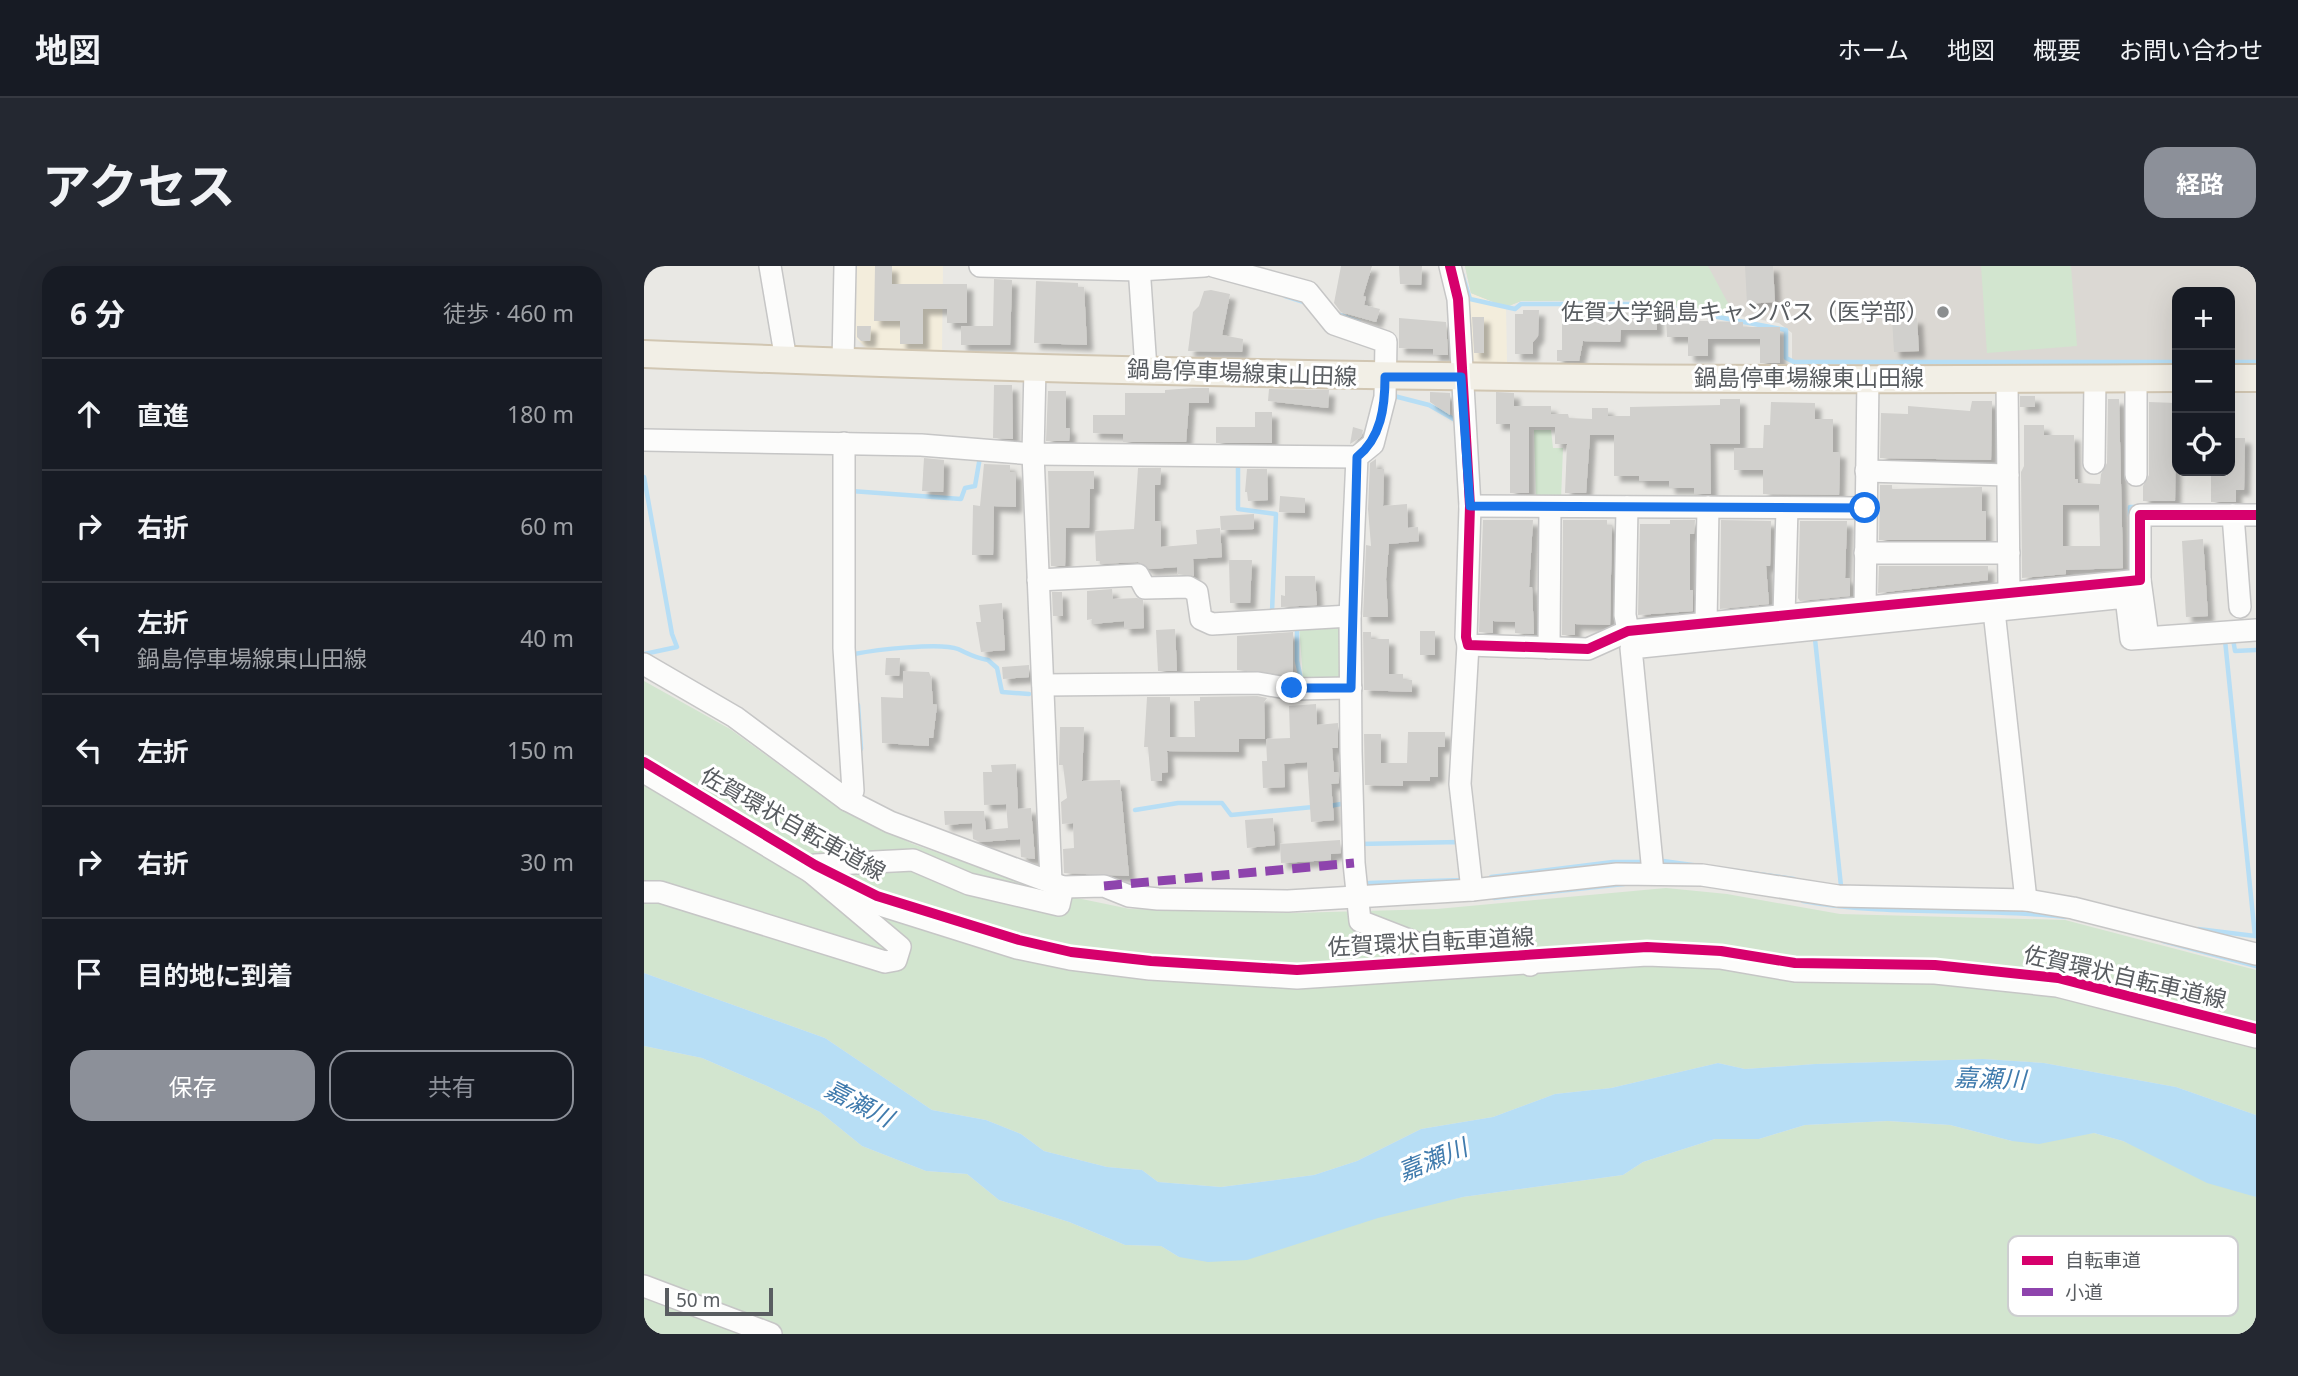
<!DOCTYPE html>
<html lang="ja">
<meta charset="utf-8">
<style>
body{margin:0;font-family:"Noto Sans","Noto Sans JP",sans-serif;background:#242831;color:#f1f3f6}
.controls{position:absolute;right:21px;top:21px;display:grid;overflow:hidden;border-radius:14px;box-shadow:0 7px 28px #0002}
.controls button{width:63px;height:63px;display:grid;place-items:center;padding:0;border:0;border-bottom:2px solid #363941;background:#171b24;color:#f1f3f6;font:35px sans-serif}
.scale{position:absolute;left:21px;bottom:18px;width:108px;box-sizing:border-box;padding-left:7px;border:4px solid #595d61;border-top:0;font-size:19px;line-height:24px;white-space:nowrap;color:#595d61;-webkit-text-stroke:5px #fff;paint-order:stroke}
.stop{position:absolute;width:21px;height:21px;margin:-16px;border:5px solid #1a73e8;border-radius:50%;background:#fff}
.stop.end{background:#1a73e8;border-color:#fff;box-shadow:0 2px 7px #0008}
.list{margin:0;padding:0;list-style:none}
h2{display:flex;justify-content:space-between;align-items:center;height:91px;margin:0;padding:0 28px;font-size:30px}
h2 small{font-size:23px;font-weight:400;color:#9ea1a6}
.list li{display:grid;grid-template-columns:46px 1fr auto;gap:21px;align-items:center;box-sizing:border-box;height:112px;padding:0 28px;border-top:2px solid #363941}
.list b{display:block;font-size:26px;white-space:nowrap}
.list p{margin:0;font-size:23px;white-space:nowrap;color:#9ea1a6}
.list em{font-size:23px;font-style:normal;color:#9ea1a6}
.actions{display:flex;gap:14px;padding:21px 28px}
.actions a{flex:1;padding:16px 0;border:2px solid #8c9099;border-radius:21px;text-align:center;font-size:24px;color:#8c9099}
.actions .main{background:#8c9099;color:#fff}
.icon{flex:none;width:38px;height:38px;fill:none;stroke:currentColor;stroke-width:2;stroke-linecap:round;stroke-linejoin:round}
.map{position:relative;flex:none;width:1612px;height:1068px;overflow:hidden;border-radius:21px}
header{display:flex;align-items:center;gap:42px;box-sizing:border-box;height:98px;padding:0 35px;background:#171b24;border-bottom:2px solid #363941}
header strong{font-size:33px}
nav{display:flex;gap:38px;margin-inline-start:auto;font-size:24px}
.intro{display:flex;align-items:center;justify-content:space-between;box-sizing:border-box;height:168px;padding:0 42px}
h1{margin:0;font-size:49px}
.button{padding:18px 32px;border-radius:21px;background:#8c9099;color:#fff;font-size:24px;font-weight:700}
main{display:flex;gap:42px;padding:0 42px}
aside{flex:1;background:#171b24;border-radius:21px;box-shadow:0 7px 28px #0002}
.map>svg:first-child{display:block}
.commercial{fill:#f3eddc}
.education{fill:#dbd8d3}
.green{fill:#d2e5cf}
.water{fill:#b7def5}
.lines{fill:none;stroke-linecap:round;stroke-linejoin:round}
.stream{stroke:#b7def5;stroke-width:4.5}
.building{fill:#d1d0cd;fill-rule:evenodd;filter:url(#shadow)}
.minor-casing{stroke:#c6c6c6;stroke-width:24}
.major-casing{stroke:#d1c6b2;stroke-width:30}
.minor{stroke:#fcfcfb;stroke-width:21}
.major{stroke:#f2efe6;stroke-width:26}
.quiet{stroke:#8e44ad;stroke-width:9;stroke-dasharray:18 9;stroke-linecap:butt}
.cycleway-casing{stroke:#fff;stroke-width:15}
.cycleway{stroke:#d6006c;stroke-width:10}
.route{stroke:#1a73e8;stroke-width:9}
.poi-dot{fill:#8b8e8f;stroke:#fff;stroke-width:2.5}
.labels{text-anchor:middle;stroke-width:6;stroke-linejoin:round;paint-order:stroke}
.poi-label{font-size:23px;fill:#595d61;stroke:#fff;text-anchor:end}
.street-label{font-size:23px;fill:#595d61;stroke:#fff}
.water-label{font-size:24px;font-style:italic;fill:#407bad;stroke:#fff}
.key{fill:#fff;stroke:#cdced0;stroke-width:2}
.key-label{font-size:19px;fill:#595d61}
</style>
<header>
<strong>地図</strong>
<nav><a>ホーム</a><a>地図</a><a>概要</a><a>お問い合わせ</a></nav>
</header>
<div class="intro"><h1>アクセス</h1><a class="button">経路</a></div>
<main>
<aside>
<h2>6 分<small>徒歩 · 460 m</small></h2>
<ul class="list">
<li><svg class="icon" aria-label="ahead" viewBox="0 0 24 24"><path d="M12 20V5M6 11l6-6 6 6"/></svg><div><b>直進</b></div><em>180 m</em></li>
<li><svg class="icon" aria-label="right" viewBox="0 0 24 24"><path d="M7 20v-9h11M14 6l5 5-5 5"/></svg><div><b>右折</b></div><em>60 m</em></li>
<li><svg class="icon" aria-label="left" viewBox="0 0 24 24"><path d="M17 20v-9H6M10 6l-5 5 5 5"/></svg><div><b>左折</b><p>鍋島停車場線東山田線</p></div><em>40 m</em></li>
<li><svg class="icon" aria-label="left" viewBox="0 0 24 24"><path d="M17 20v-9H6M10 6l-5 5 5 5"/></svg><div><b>左折</b></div><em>150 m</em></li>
<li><svg class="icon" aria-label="right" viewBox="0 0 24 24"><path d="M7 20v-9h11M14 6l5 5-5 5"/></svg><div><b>右折</b></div><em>30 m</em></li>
<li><svg class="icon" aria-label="arrive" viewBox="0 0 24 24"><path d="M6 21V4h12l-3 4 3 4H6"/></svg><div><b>目的地に到着</b></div></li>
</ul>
<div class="actions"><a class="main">保存</a><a>共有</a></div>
</aside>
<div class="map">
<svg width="1612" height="1068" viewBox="0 0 1612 1068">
<defs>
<filter id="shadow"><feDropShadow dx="6" dy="6" stdDeviation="2" flood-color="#0004"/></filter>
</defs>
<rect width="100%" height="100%" fill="#e9e8e4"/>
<g class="commercial">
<polygon points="209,0 299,0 298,87 224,84 211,71"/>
<polygon points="827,27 862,41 863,96 828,96 821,38"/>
</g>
<polygon class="education" points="821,0 1612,0 1612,98 1586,98 1586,26 1533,26 1533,98 1148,100 1148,67 1135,57 1007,34 877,35 862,41 827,27"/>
<g class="green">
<polygon points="821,0 1064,0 1092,52 1007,34 877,35 862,41 827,27"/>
<polygon points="1337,0 1427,0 1433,80 1343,87"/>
<polygon points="890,164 907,164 909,182 919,182 917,234 892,234"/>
<polygon points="703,355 703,416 659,413 655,358"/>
<polygon points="0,415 86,463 199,545 269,578 404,626 486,643 648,647 793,643 1022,622 1083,628 1196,648 1421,654 1612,704 1612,849 1532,821 1400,797 1339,793 1171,798 1101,803 1074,797 967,822 911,828 849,851 777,863 713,895 670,909 577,921 514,916 498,904 463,901 400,885 377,868 342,854 288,844 181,772 0,707"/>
<polygon points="0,780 58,792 123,820 176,846 218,880 282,905 323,908 355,934 425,956 481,979 517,980 535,991 819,931 979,909 999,896 1071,873 1115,873 1161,859 1244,855 1306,859 1368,875 1450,867 1479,875 1612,931 1612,1068 0,1068"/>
</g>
<polygon class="water" points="0,707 181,772 288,844 342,854 377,868 400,885 463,901 498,904 514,916 577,921 670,909 713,895 777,863 849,851 911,828 967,822 1074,797 1101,803 1171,798 1339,793 1400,797 1532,821 1612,849 1612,931 1563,917 1479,875 1450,867 1395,878 1368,875 1306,859 1244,855 1161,859 1115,873 1071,873 999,896 979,909 819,931 734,952 603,994 564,996 535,991 517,980 481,979 425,956 355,934 323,908 282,905 218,880 176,846 123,820 58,792 0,780"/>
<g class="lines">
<g class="stream">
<polyline points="818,8 826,33 871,43 877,38 1006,38 1142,64 1142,92 1150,96 1533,96"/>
<polyline points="641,30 663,37"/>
<polyline points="691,47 715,56"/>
<polyline points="1586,96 1612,96"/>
<polyline points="750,130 785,139 813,155"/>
<polyline points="594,197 594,243 632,248 628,346"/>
<polyline points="0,211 28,368 33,381 0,388"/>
<polyline points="207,225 317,233 321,222 331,220 336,191"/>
<polyline points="1486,250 1486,241 1496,241"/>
<polyline points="653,361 653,395 658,417"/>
<polyline points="1171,373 1197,620"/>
<polyline points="1589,373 1591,385 1612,384"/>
<polyline points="1581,374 1611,670"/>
<path d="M210,392v-4c21,-4 86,-12 104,-5 11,5 17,9 30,11l9,8 5,24 27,2"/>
<polyline points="214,439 217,483"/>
<polyline points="685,540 703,537"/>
<polyline points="491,544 534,537 578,537 587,549 669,541"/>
<polyline points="715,578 815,576 815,580"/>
<polyline points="1019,595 1150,613"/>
<polyline points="847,611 969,596 998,596"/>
<polyline points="725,617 818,614 817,609"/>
<polyline points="850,632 980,618"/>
<path d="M1159,635c87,16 176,6 263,16"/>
<polyline points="1554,663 1611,670"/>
<polyline points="1519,675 1612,700"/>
</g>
</g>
<g class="building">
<polygon points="231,0 248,0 248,18 323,18 323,57 303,57 303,43 279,43 279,78 256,78 256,55 230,55"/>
<polygon points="697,0 728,0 719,30 722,31 720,39 736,43 732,56 697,46 690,37"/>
<polygon points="755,0 778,0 777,19 756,18"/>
<polygon points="1101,0 1129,0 1131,36 1103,38"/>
<polygon points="350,13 368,14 366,79 317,79 317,60 349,60"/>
<polygon points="392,15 434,17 434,21 440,21 443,79 390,77"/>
<polygon points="567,24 586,28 578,69 599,73 598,86 544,85 549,46 555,40 560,25"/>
<polygon points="961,42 977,43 977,47 1013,47 1013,64 977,64 976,76 939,75 935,95 913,95 913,84 918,84 918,45 961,45"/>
<polygon points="879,44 895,44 894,70 889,76 889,88 871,88 871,48 879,48"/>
<polygon points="828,51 840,51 840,87 830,87"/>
<polygon points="755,52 802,56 804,89 789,89 789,83 755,82"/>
<polygon points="1273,52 1275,85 1250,86 1248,53"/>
<polygon points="1022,54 1099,56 1099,61 1136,61 1136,97 1116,97 1116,73 1064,73 1064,90 1044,90 1044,71 1023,71"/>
<polygon points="213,60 227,60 226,75 217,75 213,71"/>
<polygon points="350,119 368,119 369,173 349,172"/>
<polygon points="549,122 565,122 565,137 545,137 542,176 479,176 479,168 449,167 449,149 481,149 481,127 521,127 521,124"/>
<polygon points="625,123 685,124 684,142 624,135"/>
<polygon points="404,125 422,125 422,162 426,162 425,175 402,175"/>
<polygon points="786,126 806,127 806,149 786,136"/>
<polygon points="852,126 870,127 870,140 907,140 907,148 924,148 925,152 948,153 948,142 964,142 964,150 986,150 986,141 1076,139 1076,133 1096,133 1096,178 1066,178 1067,228 1050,228 1050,222 1025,222 1025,215 995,215 995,210 970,210 970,169 946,169 942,227 921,227 923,178 911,178 911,161 885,161 885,227 866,227 866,158 852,158"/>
<rect x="1376" y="130" width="15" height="11"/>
<path d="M1464,133h11l4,169 -57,2v4l-44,4 -1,-106 3,-6v-41h20v10h30l1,44h3v4l22,1 1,-10 6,-11zM1419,239h36l1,41h-37z"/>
<polygon points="1328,135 1348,135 1347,194 1236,192 1237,147 1264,148 1264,140 1326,145"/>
<polygon points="1127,136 1171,137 1171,153 1189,153 1189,186 1196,186 1195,229 1119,228 1119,204 1090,204 1090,182 1119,182 1120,159 1126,159"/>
<polygon points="1505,136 1532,137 1531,235 1499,235 1499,220 1505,209"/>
<polygon points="611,146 628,146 628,177 572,177 572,161 611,161"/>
<polygon points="709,161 719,164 717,171 706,178"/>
<polygon points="1586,172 1601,172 1600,224 1592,224 1592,236 1567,236 1567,205 1586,205"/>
<polygon points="280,192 300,194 299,226 278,225"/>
<polygon points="732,193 732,203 740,203 739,240 763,238 764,262 774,261 775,275 745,278 742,313 744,351 719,351 722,279 727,280 724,243 726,197"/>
<polygon points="340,198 366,199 366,206 372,206 372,241 350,240 349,289 328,289 329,239 336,240"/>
<polygon points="494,202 517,202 516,219 511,219 511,255 517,255 517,281 553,278 552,264 576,262 578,291 549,293 550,310 534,308 533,301 506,303 494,296 456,298 456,295 452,295 451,265 490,263"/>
<polygon points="603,203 623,203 624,234 604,235 603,226 601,226"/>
<polygon points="404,205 450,205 450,223 446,223 445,262 422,262 421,300 407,300"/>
<polygon points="1236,219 1248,219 1248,223 1338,221 1338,245 1342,245 1342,274 1235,274"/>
<polygon points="636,230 661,232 661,247 635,246"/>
<polygon points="610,248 610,263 577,264 576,250"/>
<polygon points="839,254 889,254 885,321 888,321 890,368 871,367 871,356 849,355 849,367 835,366"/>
<polygon points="919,254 963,254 963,259 968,259 966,359 931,358 931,369 918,369"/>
<polygon points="1026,254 1051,254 1050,268 1046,268 1046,324 1049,324 1049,345 994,349 996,258 1026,258"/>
<polygon points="1077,254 1127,255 1126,300 1122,300 1125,338 1076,343"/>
<polygon points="1156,255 1203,255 1201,312 1206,312 1206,330 1156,335 1154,332"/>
<polygon points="1559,273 1564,350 1542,351 1538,275"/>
<polygon points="585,294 608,294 606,337 586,337"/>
<polygon points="1235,300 1344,300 1344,314 1234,327"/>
<polygon points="641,310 671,310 673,339 637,341 637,329 641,330"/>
<polygon points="468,323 469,333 493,332 499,334 500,362 480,363 480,355 448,358 448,353 443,354 443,325"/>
<polygon points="408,326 418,326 419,350 409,350"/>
<polygon points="358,337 361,384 337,386 332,356 337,356 335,339"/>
<polygon points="531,363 533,405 514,405 512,364"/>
<rect x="776" y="365" width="15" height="24"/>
<polygon points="649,366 649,410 593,404 593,370"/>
<polygon points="719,366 727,366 727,373 745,373 745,408 759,408 759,414 768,414 768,426 720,424"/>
<polygon points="242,392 256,392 255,410 241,409"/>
<polygon points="385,399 385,411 359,413 358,401"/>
<polygon points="259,405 285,406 287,411 289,438 293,439 289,472 285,472 285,480 238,477 237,431 259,432"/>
<polygon points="613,430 623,432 620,436 621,473 595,473 595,486 523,485 524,506 518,507 518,515 507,515 504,481 500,481 503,431 526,431 526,471 551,471 550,435 556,435 556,431"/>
<polygon points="672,438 673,459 694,457 694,482 688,482 690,506 694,506 695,517 687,518 690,554 667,556 663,496 640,498 641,521 619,522 618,495 623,495 622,473 646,472 645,440"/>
<polygon points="416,461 440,461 438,515 476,514 485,610 420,607 419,583 430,582 429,557 418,558 417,536 423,532 419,499 415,499"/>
<polygon points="764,466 801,466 801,481 794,481 794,511 786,511 786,515 759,515 759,520 721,519 720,468 737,468 737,497 763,497"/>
<polygon points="372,498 374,543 387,542 391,593 377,591 376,573 336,576 329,573 328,557 301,559 300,545 340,545 342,564 364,562 362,538 340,539 339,506 348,506 347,499"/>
<polygon points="629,552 631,579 603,582 601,554"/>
<polygon points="696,574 697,587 687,588 687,594 637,597 636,578"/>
</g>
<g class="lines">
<g class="minor-casing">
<g id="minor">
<polyline points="126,0 142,94"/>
<polyline points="336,0 495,4 560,0"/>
<polyline points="495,0 502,103"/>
<polyline points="569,0 664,26 690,58 742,76 741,131 729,178 713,191 706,350 707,485 710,597 716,655 775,678 852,681 884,691 886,699"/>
<polyline points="806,0 814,33 826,240 822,371 824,379 944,383 984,365 1496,314 1496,249 1612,249"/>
<polyline points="199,97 201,0"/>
<polyline points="391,102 389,188 407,616"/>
<polyline points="1363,114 1365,327"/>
<polyline points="0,174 277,179 389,188 713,191"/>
<polyline points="200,177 200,382 209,525 203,534"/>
<polyline points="1450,197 1451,113"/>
<polyline points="1222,205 1364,209"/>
<polyline points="1492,209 1492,113"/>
<polyline points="826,240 1221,242"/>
<polyline points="983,241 981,349 984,365"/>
<polyline points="1589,249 1596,341"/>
<polyline points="1221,287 1365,287"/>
<polyline points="394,314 494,309 501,322 544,321 553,326 557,353 568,358 706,350"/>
<polyline points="1496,314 1503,365"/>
<polyline points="1221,342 1224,112"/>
<polyline points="1350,345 1382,634"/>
<polyline points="1140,350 1143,242"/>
<polyline points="1062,358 1064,241"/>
<polyline points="824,379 816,518 828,624"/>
<polyline points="905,382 906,241"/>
<polyline points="0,398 91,451 203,534 246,556 419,621 460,620 485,630 514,633 644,635 828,624 973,608 1058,609 1194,630 1382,634 1429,642 1612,688"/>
<polyline points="399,419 614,417 648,423 707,422"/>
<polyline points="0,506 167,606 230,637 373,682 426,693 506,703 653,712 1003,689 1076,692 1151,705 1291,707 1413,720 1612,771"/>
<polyline points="1009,607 987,382 1482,331 1487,373 1612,364"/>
<polyline points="0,626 16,626 241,696 252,694 256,681 167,606 171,599 269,594 325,618 415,639 419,621"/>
<polyline points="0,1020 127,1068"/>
</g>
</g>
<g class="major-casing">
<g id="major">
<path d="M0,88c511,22 1022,28 1533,24"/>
<polyline points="1586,112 1612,112"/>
</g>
</g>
<use href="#minor" class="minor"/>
<use href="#major" class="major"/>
<polyline class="quiet" points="460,620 710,597"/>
<g class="cycleway-casing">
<g id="cycleway">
<polyline points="806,0 814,33 826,240 822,371 824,379 944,383 984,365 1496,314 1496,249 1612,249"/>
<polyline points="0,496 171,599 233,630 375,674 427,686 507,695 653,704 1003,681 1077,685 1151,697 1291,699 1414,712 1612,763"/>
</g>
</g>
<use href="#cycleway" class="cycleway"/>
</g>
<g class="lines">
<path class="route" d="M648,422h59l6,-231c24,-19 28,-50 28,-80h76l9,129 395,2"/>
</g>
<circle class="poi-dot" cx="1299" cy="46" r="7"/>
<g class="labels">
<g class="poi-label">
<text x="1285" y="54">佐賀大学鍋島キャンパス（医学部）</text>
</g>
<g class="street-label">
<text transform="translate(598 107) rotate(2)" y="8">鍋島停車場線東山田線</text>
<text x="1165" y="120">鍋島停車場線東山田線</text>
<text transform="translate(149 558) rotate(29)" y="8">佐賀環状自転車道線</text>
<text transform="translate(787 676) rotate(-3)" y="8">佐賀環状自転車道線</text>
<text transform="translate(1481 711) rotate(13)" y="8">佐賀環状自転車道線</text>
</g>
<g class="water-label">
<text transform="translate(1346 813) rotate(2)" y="8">嘉瀬川</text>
<text transform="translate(215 838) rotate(27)" y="8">嘉瀬川</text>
<text transform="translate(789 894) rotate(-22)" y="8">嘉瀬川</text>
</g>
</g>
<rect x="1364" y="970" width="230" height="80" rx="10" class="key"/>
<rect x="1378" y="990" width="31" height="9" fill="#d6006c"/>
<rect x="1378" y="1022" width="31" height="8" fill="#8e44ad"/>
<g class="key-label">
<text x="1421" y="1001">自転車道</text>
<text x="1421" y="1033">小道</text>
</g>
</svg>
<div class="controls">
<button>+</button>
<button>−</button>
<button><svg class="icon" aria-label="locate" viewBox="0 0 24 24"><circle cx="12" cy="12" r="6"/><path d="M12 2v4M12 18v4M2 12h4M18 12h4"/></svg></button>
</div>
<div class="scale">50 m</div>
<div class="stop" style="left:1221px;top:242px"></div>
<div class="stop end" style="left:648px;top:422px"></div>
</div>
</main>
